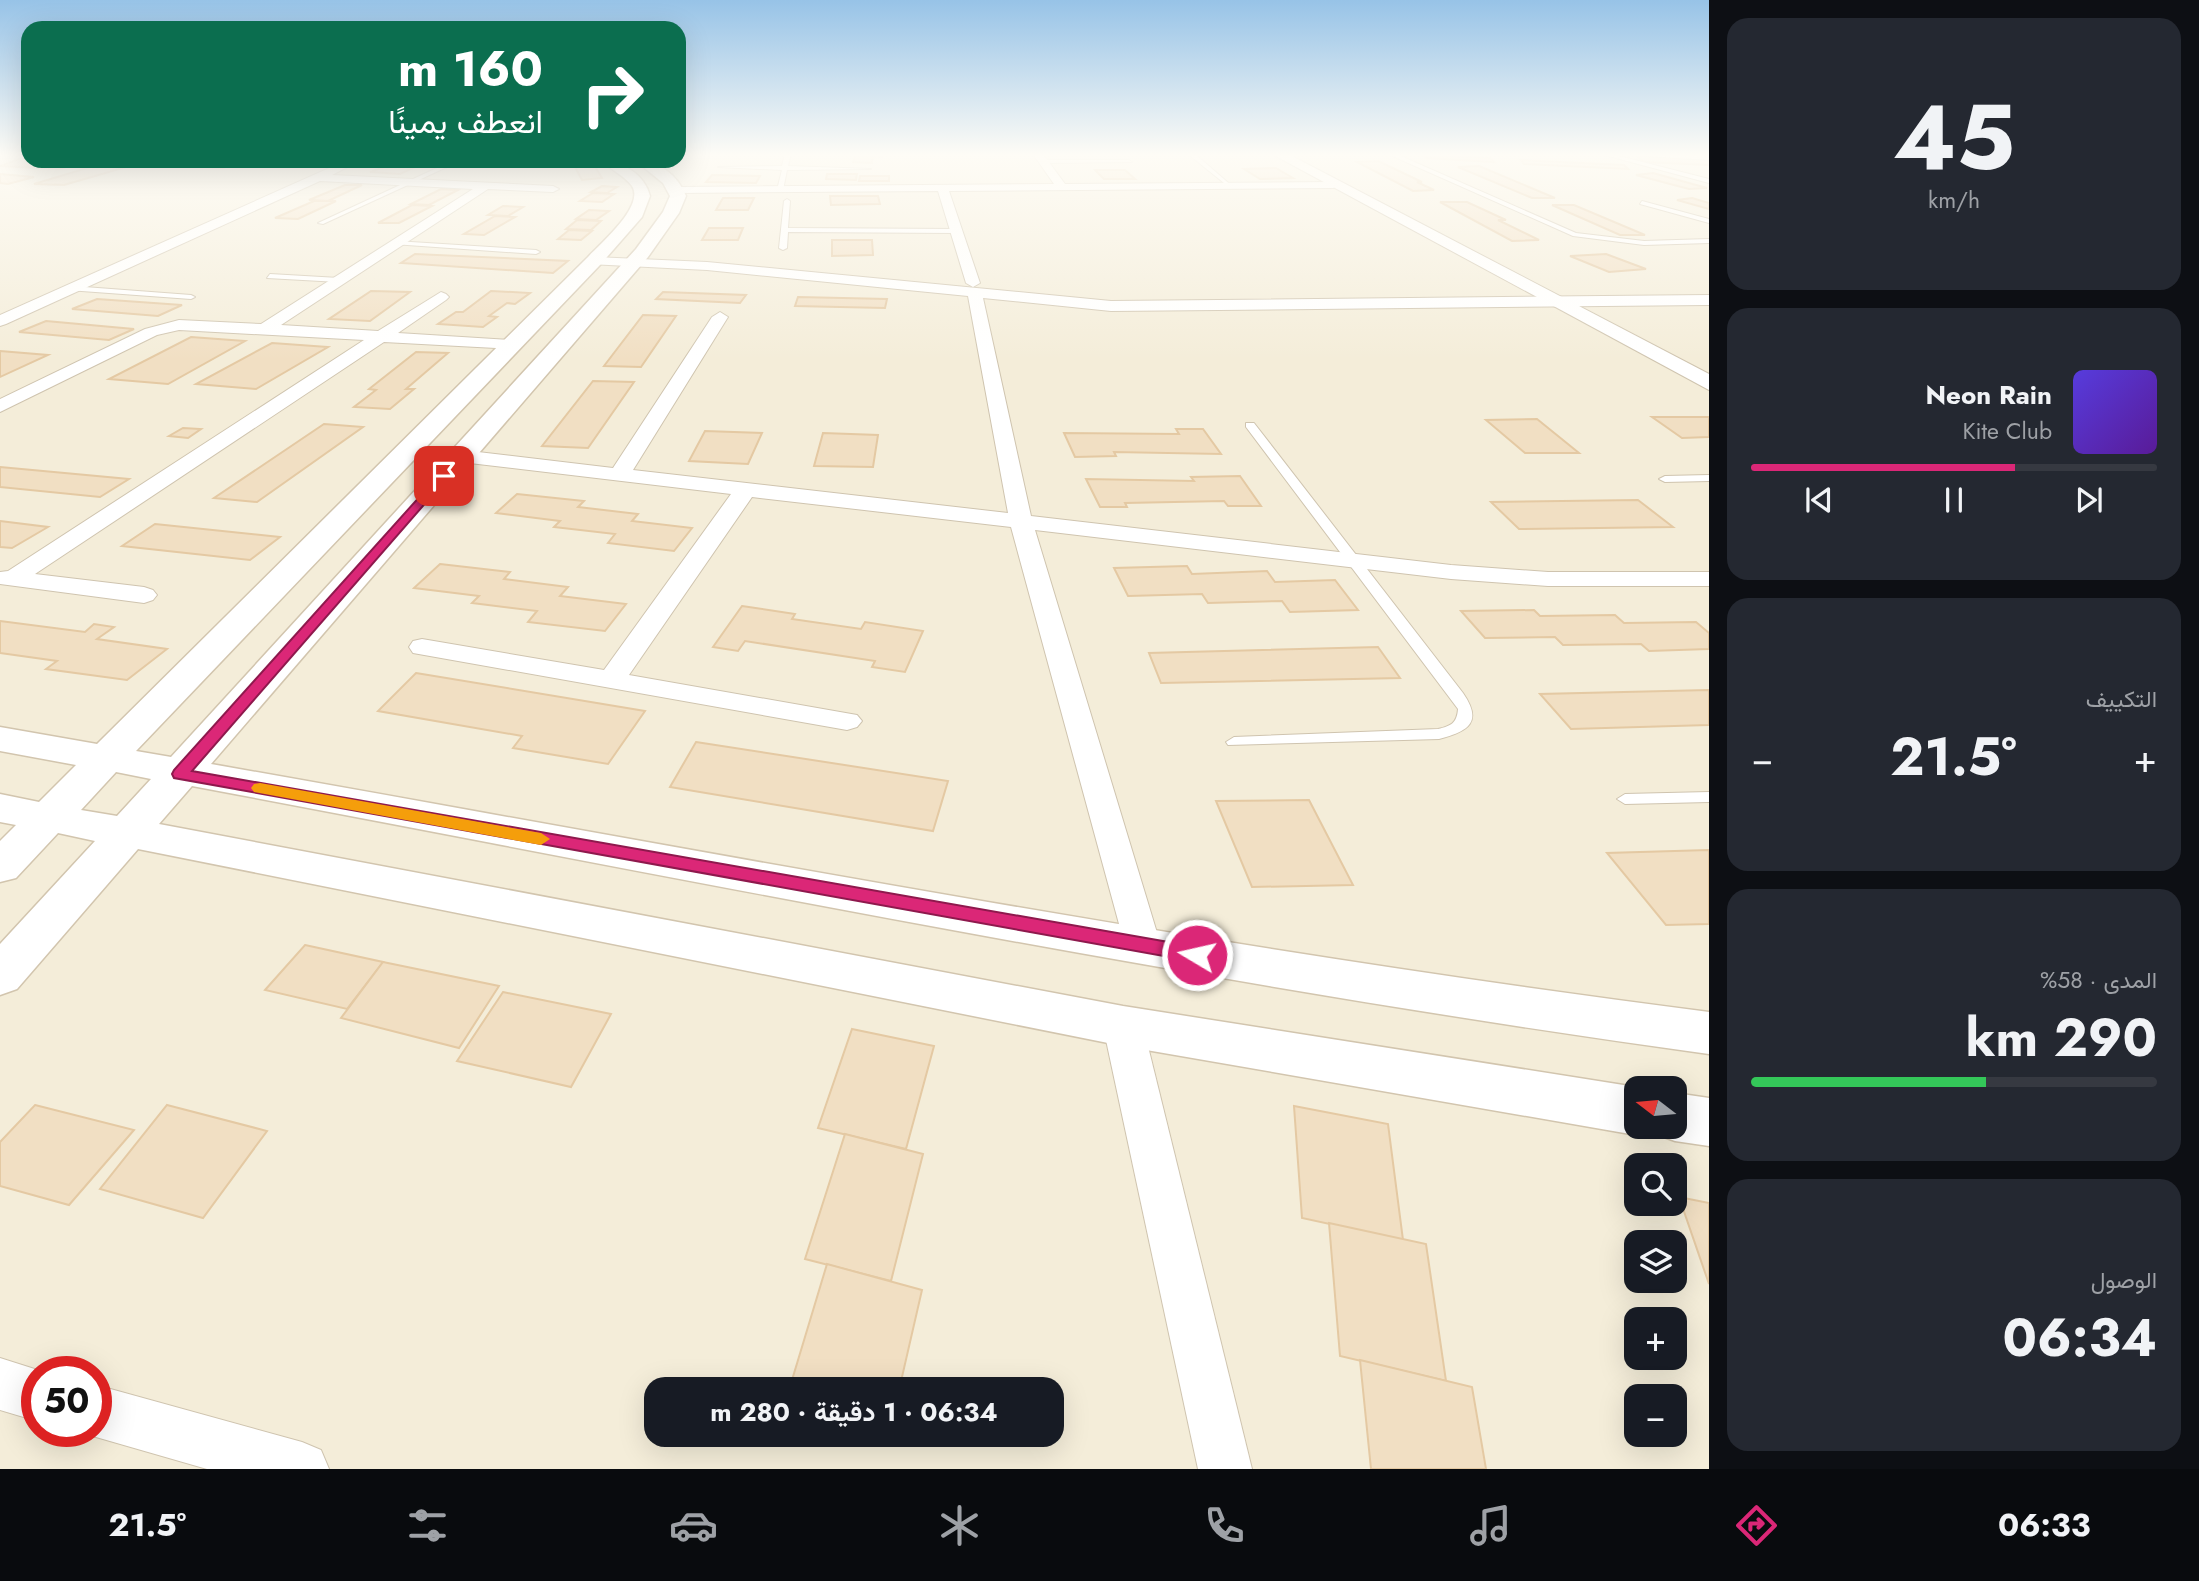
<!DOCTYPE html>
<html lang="ar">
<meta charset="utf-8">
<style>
body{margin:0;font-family:Jost,Vazirmatn,sans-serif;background:#242831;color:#f1f3f6;direction:rtl;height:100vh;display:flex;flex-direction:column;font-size:26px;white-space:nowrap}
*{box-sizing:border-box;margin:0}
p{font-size:23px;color:#9ea1a6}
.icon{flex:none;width:38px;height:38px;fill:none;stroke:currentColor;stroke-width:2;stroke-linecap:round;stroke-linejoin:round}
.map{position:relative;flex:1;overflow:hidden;direction:ltr}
.drawer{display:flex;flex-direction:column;gap:18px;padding:18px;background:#0d0f14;width:490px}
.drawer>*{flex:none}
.hud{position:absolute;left:21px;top:21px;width:665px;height:147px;border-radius:21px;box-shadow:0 7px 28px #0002;direction:rtl;background:#0b6e4f;color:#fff;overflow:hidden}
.needle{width:46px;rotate:286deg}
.fabs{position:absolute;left:1624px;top:1076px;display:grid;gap:14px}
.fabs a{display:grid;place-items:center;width:63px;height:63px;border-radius:14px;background:#171b24;box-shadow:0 7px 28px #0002;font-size:35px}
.speed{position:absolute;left:21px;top:1356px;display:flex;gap:14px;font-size:35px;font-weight:700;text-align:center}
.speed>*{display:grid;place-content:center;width:91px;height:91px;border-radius:50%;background:#171b24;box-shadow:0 7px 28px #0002;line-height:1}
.speed .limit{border:10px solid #d22;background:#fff;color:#111}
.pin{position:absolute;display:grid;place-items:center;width:60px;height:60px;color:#fff;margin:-30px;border-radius:14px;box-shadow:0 4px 10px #0006}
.me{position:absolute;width:77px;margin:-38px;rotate:279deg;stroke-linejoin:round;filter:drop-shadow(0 0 5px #0008)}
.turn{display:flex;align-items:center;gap:24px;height:147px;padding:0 28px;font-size:32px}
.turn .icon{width:91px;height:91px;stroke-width:2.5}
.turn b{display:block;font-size:49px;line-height:60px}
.big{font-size:52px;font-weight:700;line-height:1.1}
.drawer .card{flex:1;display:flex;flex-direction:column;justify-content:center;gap:10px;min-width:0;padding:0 24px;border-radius:21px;background:#242831}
.drawer .dial{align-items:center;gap:0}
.dial b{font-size:91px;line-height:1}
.song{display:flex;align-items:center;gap:21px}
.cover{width:84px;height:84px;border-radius:10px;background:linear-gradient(135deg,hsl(250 70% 55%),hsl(270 70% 35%))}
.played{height:7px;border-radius:4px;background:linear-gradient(90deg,#db2777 65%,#363941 65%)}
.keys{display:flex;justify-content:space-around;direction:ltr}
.heat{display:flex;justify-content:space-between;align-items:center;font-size:38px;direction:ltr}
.charge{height:10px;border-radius:5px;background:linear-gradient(90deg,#34c759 58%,#363941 0)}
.trip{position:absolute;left:644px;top:1377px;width:420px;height:70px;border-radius:21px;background:#171b24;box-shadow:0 7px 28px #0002;font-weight:700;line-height:70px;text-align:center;direction:rtl}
.menu{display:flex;height:112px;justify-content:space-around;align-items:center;background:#090b0e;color:#9ea1a6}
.menu .icon{width:49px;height:49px}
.menu .on{color:#db2777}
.menu b{font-size:32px;color:#f1f3f6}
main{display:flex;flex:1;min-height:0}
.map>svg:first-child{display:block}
.residential{fill:#f4edd9;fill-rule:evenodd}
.building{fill:#f1dfc3;stroke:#e4c9a3;stroke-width:2}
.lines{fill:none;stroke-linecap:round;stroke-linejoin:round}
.service-casing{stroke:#cfc4af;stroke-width:2}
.minor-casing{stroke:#cfc4af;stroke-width:2}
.tertiary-casing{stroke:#cfc4af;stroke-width:2}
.secondary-casing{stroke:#d2c5ae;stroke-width:3}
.service{fill:#fff;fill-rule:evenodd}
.minor{fill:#fff;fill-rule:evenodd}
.tertiary{fill:#fff;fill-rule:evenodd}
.secondary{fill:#fff;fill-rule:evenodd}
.route{fill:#db2777;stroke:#8e194d;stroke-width:2}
.slow{fill:#f59e0b}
</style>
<main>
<section class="drawer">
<div class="card dial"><b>45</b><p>km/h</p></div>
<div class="card">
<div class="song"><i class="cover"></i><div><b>Neon Rain</b><p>Kite Club</p></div></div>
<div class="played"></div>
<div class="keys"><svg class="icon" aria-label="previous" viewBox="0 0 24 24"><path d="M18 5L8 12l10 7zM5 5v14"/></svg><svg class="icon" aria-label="pause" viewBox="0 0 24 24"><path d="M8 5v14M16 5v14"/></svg><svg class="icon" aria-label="next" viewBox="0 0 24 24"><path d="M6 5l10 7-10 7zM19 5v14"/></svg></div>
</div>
<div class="card"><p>التكييف</p>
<div class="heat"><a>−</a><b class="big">21.5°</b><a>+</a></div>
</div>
<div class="card"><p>المدى · 58%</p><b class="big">290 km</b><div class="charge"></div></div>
<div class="card"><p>الوصول</p><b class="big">06:34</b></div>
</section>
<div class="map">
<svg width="1709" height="1469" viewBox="0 0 1709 1469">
<rect width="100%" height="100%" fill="#fcf9eb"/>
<!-- residential -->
<path class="residential" d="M0,154H28V161H679V154H1709V1469H0ZM1636,1088H1675V1127H1636ZM1636,1166H1675V1204H1636ZM1636,1242H1675V1281H1636ZM1636,1320H1675V1358H1636ZM37,1372H96V1432H37ZM656,1390H1052V1435H656ZM1636,1396H1675V1435H1636Z"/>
<!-- building -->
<g class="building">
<polygon points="864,154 883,154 882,157 873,156 872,163 853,162 855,156"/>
<polygon points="1424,155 1490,158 1494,162 1426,158"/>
<polygon points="1636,155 1709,158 1709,165 1644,162"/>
<polygon points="22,158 28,159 28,161 85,162 59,169 0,166"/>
<polygon points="1521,160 1624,165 1628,169 1524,164"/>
<polygon points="200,161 244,161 223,168 185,166"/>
<polygon points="396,161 428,161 400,174 370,172 401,161"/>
<polygon points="1378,161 1422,182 1417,182 1434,190 1413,191 1357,162"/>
<polygon points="97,165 126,167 64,185 34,184"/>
<polygon points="594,165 602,178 582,180 575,167"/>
<polygon points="1479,166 1555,198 1532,198 1458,167"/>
<polygon points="1276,168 1293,178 1260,179 1244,169"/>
<polygon points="1095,170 1125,170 1135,179 1104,179"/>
<polygon points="1653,173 1707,188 1689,189 1636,175"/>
<polygon points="0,174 34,177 8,184 0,183"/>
<polygon points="827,174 857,174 856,180 826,179"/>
<polygon points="712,175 760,176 756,183 706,182"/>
<polygon points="860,176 889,176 889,181 859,181"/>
<polygon points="345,185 362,185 328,201 309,200"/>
<polygon points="602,186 617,187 607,193 591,192"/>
<polygon points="441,189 458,190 429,205 411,204"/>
<polygon points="593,193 614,194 602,202 580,201"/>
<polygon points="830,196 878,196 880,204 831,205"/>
<polygon points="723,198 754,198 748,210 716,210"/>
<polygon points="1692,198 1709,203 1709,209 1677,200"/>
<polygon points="314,201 336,201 298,219 275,218"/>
<polygon points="1440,202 1467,202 1506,220 1498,220 1539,240 1512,241"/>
<polygon points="412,205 432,206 399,223 378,223"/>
<polygon points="1552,205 1574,205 1645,235 1620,235"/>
<polygon points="503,206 523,207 508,216 488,215"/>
<polygon points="589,210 609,211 596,220 576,219"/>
<polygon points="495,216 515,217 484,235 464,234"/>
<polygon points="577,220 601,221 591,230 566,229"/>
<polygon points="709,228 743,228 738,240 702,240"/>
<polygon points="569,230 592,231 581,240 558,239"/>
<polygon points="832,240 872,240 873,255 832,256"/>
<polygon points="415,254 568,261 553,273 401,263"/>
<polygon points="1606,254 1646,269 1609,272 1570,256"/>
<polygon points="371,291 410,292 370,321 329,319"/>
<polygon points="491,291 530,293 515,304 507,303 489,316 497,317 483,327 438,324 456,312 463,312"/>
<polygon points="663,292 746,295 740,303 656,299"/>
<polygon points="798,297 887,299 885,308 795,306"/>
<polygon points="97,299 182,305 158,316 72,309"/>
<polygon points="643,315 676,316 641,367 604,366"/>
<polygon points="46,321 134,329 109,340 19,332"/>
<polygon points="191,337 245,341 168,384 109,379"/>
<polygon points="272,343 328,347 256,389 196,384"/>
<polygon points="0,351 48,355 0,377"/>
<polygon points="416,352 448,353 406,389 414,389 390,409 354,407 376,390 369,389"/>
<polygon points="593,381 634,382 588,448 542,446"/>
<polygon points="1652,417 1709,417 1709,437 1682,438"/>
<polygon points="1537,419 1579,453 1525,453 1486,420"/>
<polygon points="324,424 363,427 257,502 214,498"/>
<polygon points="183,428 201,429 188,438 169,436"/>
<polygon points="1176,429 1203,429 1221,454 1114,452 1116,456 1075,457 1064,433 1179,434"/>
<polygon points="705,431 762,433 748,464 689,461"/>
<polygon points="823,433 878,435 873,467 814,466"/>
<polygon points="0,467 129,479 100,497 0,487"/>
<polygon points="1240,476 1261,506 1228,506 1224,501 1125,503 1127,507 1100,507 1086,479 1194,481 1191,477"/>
<polygon points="517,494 584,501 578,507 638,514 632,521 692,528 674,551 608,543 615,534 554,527 560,521 496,513"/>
<polygon points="1638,500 1673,527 1519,529 1491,502"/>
<polygon points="0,521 48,527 12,548 0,547"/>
<polygon points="155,524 280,537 250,560 122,546"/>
<polygon points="440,564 510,572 504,579 568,587 560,596 626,604 605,631 528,622 537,611 472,603 479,596 414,588"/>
<polygon points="1187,566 1192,574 1267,571 1275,582 1335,580 1358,610 1290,612 1282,601 1208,603 1202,594 1128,596 1114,568"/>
<polygon points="742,606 795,614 792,619 861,629 865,622 923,631 905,672 872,667 875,661 745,641 738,651 713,647"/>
<polygon points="1534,610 1540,616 1615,615 1624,623 1696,622 1709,633 1709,649 1649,651 1641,644 1563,645 1555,637 1485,638 1461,611"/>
<polygon points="0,621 85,632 94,624 114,627 97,639 167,649 127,680 46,669 57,661 0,653"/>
<polygon points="1378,647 1400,678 1161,683 1149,653"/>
<polygon points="416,673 645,711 608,764 513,748 522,736 378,711"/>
<polygon points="1709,690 1709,725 1571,729 1540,694"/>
<polygon points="696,742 948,781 933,831 670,787"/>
<polygon points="1309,800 1353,885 1252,887 1216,801"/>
<polygon points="1709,850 1709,924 1666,925 1607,853"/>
<polygon points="305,945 383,962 347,1009 265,990"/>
<polygon points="383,962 499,986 459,1048 341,1018"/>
<polygon points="503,992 611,1014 571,1087 457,1061"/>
<polygon points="852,1029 934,1046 906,1149 818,1128"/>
<polygon points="35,1105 134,1130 69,1205 0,1186 0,1142"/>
<polygon points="167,1105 267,1131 203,1218 100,1189"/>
<polygon points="1294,1106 1388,1124 1403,1240 1302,1218"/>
<polygon points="845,1134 923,1154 891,1281 805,1259"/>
<polygon points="1679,1197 1709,1203 1709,1284"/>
<polygon points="1329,1223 1426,1244 1446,1381 1340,1356"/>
<polygon points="827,1264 922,1290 899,1390 789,1390"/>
<polygon points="1360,1360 1472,1387 1486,1469 1371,1469"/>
</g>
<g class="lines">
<!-- service casing -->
<g class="service-casing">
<g id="service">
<polygon points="785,154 791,154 788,166 871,169 787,170 783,190 780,192 777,190 782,170 718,167 782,166"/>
<polygon points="1188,154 1195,154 1233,187 1229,187"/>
<polygon points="1388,154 1396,154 1576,233 1644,241 1709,239 1709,243 1644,245 1573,236"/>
<polygon points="1601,154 1611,154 1709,179 1709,183"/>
<polygon points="1643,154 1709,156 1709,160 1646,156"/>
<polygon points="1043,160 1129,160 1132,162 1041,163"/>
<polygon points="452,161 460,161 323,224 318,223"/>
<polygon points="787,199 790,201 788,228 957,229 960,231 957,233 788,232 787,248 783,250 779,248 784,201"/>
<polygon points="1642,201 1709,219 1709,223 1640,204"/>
<polygon points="395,241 536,250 540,252 536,254 393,244"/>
<polygon points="270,274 339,278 343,280 339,282 267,278"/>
<polygon points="71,286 191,295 195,297 191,299 68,290"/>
<path d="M1246,423H1254L1463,693C1483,722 1469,731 1439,739L1228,745L1226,742L1234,737L1438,729C1451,726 1457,723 1458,709L1246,427Z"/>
<polygon points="1709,475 1709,481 1665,482 1659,479 1665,476"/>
<polygon points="1709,792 1709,802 1625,804 1617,799 1625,794"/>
</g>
</g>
<!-- minor casing -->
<g class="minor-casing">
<g id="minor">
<polygon points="1033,154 1043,154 1065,184 1333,182 1339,185 1333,188 949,191 980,283 973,287 966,283 938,191 676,193 670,190 676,187 1054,184"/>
<polygon points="345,161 359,161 332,175 553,186 559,189 553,192 488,189 281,325 378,331 441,292 446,294 449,297 446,300 398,333 510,340 516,341 518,345 516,349 384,342 35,574 144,587 153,590 157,595 153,600 144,603 0,584 0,572 8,571 364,340 179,330 157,335 0,412 0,399 145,329 179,320 261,324 473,189 320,181 6,324 0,326 0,315"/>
<polygon points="594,257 707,262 1111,301 1709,295 1709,305 1111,311 983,298 1031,516 1451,565 1548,572 1709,572 1709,586 1548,586 1451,579 1035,530 1161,946 1156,956 1143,960 1130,956 1125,946 1011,527 752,497 629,675 857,715 862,721 857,727 847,730 413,653 409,647 413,641 422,639 604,670 731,494 461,462 454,460 451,456 454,452 461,450 613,468 712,317 720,312 728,317 633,470 1008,513 968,296 707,270 589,264 587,261"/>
<polygon points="1123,1010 1137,1015 1143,1026 1252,1469 1198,1469 1103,1026 1109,1015"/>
<polygon points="0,1358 44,1372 37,1372 37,1421 0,1410"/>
<polygon points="96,1385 302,1442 321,1450 329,1469 207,1469 96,1437 82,1432 96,1432"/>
</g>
</g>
<!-- tertiary casing -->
<g class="tertiary-casing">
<polygon id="tertiary" points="1272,154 1288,154 1709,374 1709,390"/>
</g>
<!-- secondary casing -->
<g class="secondary-casing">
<path id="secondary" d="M602,161C623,161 645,175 650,196L642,217L600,265L136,751L171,757L636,249L663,212L670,196L663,183L636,161C659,161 677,174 686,196L679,213L648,257L211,764C709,852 1207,948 1709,1012V1054C1200,984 697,881 192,786L159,824L1123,1006L1636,1087L1639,1088H1636V1127H1675V1093L1709,1098V1146L1675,1141L1656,1134L1653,1129L1636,1135L1123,1046L138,849L17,989L0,995V944L95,841L58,833L16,878L0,882V841L16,825L0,822V794L39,802L76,765L0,751V727L97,744L588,257C601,243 645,206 632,186C625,176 611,170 602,161ZM116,772L151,779L117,816L81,810Z"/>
</g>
<!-- service -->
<use href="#service" class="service"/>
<!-- minor -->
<use href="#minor" class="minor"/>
<!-- tertiary -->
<use href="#tertiary" class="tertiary"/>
<!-- secondary -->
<use href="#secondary" class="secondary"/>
</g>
<!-- sky -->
<linearGradient id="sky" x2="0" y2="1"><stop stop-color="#97c3e7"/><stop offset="0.43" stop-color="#fefcf6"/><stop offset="1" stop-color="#fefcf6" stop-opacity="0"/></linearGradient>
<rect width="1709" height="360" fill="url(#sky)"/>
<!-- route -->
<polygon class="route" points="440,474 449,476 192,771 1197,947 1204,950 1207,955 1204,960 1197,962 174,778 172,774 174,770"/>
<!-- slow -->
<polygon class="slow" points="260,783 541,833 550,839 541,845 254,792 251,788 254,784"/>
</svg>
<div class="fabs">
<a><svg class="needle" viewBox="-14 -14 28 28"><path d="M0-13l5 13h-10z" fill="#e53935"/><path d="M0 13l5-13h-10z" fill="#9ea1a6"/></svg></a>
<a><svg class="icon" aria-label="search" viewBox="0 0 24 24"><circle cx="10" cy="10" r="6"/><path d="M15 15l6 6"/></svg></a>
<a><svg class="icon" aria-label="layers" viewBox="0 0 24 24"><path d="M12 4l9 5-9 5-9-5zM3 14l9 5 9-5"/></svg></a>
<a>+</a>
<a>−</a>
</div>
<div class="speed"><div class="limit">50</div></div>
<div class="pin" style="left:444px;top:476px;background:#d93025"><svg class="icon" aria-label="arrive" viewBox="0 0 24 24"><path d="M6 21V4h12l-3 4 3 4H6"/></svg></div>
<svg class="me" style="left:1197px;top:955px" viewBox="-20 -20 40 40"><circle r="17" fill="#db2777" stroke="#fff" stroke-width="3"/><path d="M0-11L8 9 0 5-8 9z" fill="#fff"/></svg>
<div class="trip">06:34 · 1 دقيقة · 280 m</div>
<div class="hud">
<div class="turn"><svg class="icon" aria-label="right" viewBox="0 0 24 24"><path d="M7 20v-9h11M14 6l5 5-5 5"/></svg><div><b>160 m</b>انعطف يمينًا</div></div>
</div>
</div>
</main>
<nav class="menu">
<b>06:33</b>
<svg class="icon on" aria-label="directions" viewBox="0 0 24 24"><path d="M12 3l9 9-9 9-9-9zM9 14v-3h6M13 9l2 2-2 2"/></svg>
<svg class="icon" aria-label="music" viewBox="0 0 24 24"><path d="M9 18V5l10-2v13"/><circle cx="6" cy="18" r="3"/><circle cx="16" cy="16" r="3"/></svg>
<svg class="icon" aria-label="phone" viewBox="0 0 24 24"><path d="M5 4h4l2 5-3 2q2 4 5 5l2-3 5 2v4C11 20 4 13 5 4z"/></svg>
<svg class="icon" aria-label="climate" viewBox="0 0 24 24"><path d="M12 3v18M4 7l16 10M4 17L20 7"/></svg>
<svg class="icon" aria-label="car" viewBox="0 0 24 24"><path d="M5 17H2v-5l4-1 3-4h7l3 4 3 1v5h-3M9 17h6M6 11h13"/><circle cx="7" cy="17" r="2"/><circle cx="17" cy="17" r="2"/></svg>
<svg class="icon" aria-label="filters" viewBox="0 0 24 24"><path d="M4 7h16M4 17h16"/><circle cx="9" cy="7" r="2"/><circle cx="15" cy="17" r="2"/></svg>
<b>21.5°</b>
</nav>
